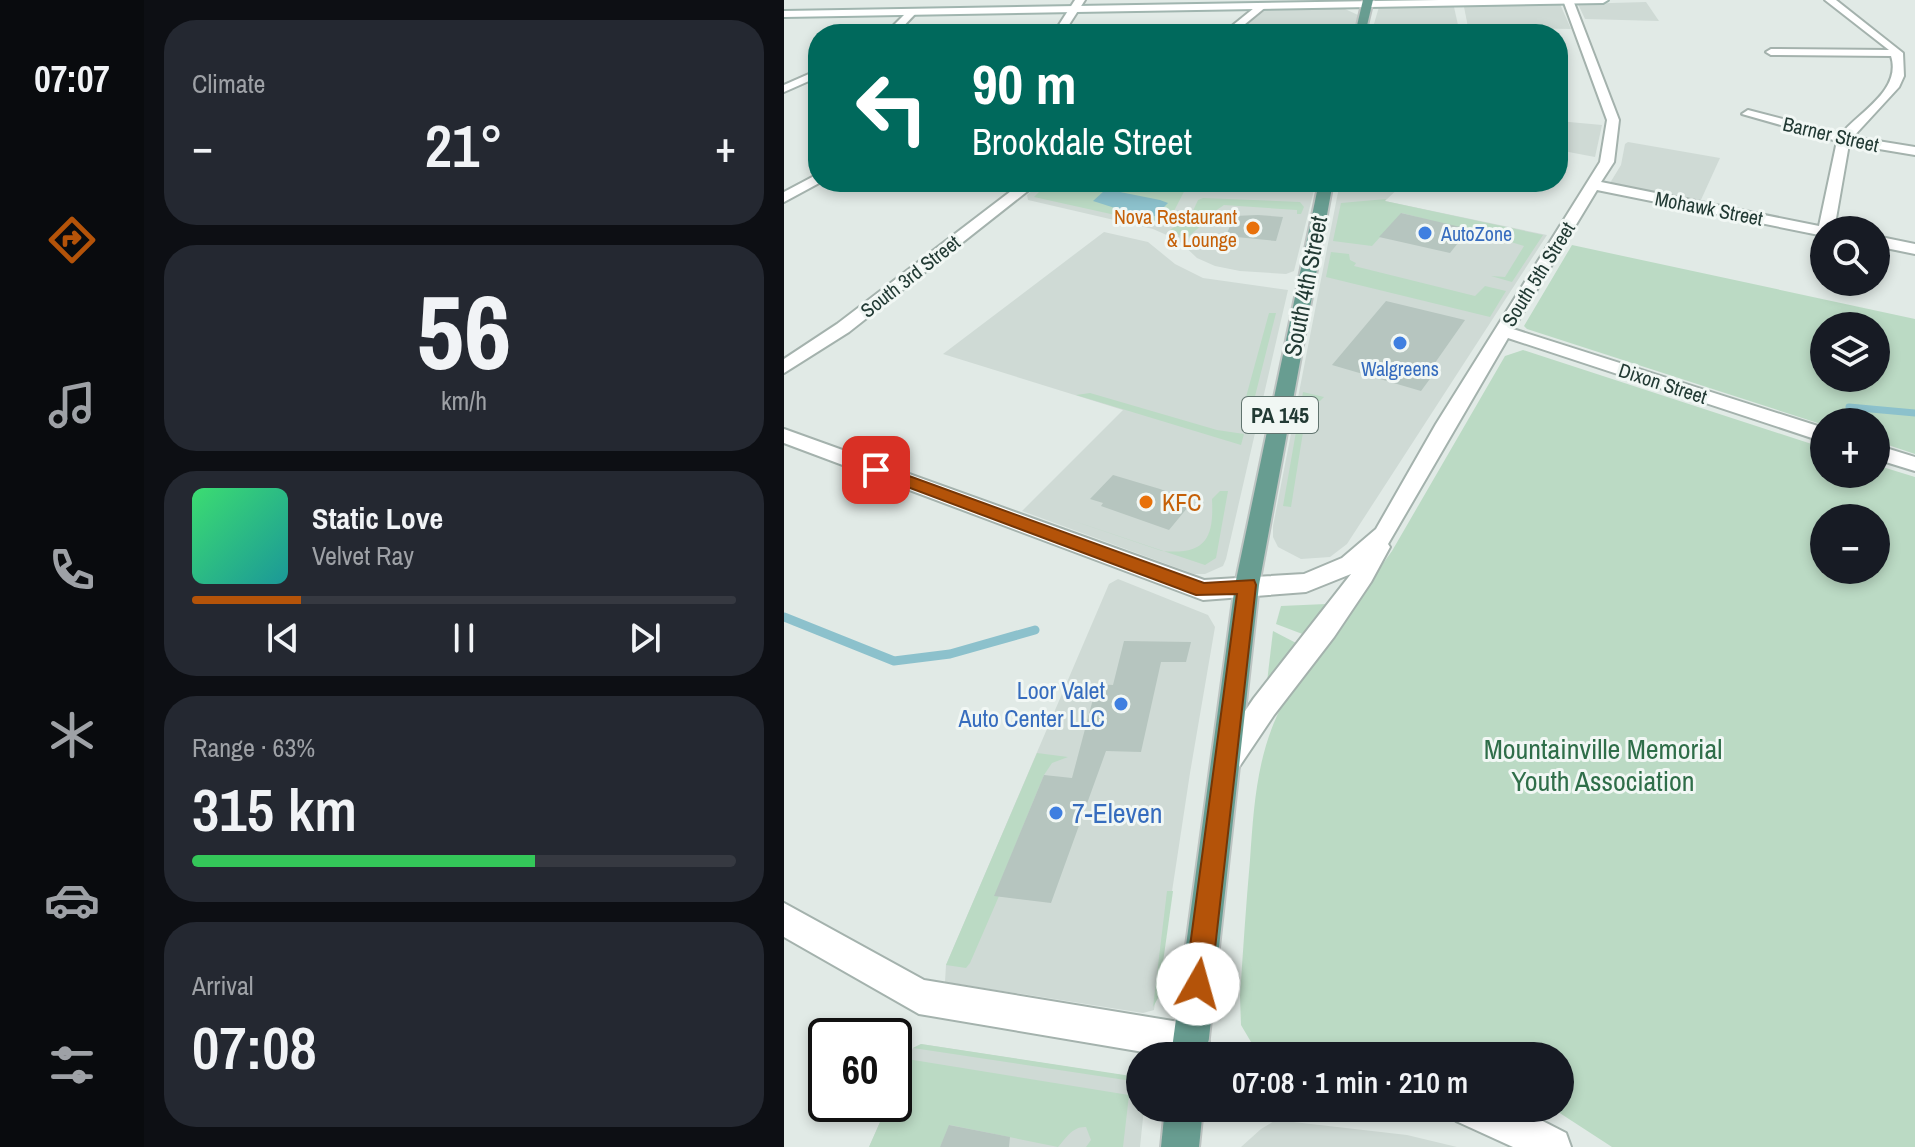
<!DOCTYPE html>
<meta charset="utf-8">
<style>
body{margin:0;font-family:"Archivo Narrow",sans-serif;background:#242831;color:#f1f3f6;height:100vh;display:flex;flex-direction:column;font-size:30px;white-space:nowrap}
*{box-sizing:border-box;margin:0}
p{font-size:26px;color:#9ea1a6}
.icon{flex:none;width:44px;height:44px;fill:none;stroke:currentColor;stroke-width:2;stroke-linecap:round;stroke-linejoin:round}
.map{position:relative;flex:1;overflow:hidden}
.details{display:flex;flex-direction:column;gap:20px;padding:20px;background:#0d0f14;width:640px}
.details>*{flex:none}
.guide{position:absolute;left:24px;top:24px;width:760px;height:168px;border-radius:32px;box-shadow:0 4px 12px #0003;background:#00695c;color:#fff;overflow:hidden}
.fabs{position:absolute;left:1026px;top:216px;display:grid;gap:16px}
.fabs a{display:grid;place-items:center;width:80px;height:80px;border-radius:50%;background:#171b24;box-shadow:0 4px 12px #0003;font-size:40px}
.speed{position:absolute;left:24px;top:1018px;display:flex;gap:16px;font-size:40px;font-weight:700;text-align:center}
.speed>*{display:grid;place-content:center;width:104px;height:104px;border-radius:50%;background:#171b24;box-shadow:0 4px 12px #0003;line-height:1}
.speed .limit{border:4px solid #111;border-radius:12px;background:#fff;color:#111}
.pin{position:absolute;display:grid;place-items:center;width:68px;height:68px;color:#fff;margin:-34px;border-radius:16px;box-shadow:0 4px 12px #0006}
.me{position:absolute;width:88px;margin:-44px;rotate:7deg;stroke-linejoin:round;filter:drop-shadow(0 0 6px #0008)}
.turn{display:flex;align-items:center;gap:28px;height:168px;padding:0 32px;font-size:36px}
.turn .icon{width:104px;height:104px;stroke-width:2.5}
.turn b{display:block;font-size:56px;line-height:68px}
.big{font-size:60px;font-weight:600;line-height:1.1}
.details .card{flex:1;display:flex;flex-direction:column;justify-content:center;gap:12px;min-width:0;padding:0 28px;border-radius:32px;background:#242831}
.details .dial{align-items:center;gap:0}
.dial b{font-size:104px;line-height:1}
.song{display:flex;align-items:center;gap:24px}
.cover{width:96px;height:96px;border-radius:12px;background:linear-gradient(135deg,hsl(140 70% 55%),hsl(180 70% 35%))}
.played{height:8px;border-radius:4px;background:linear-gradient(90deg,#b45309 20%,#363941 20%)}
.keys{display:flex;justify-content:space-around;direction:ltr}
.heat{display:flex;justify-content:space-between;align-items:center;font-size:44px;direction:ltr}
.charge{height:12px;border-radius:6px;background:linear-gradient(90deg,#34c759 63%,#363941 0)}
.trip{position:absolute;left:342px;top:1042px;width:448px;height:80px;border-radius:40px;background:#171b24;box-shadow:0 4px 12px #0003;font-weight:600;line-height:80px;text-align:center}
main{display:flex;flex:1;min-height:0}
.dock{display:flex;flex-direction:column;width:144px;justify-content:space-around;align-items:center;background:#090b0e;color:#9ea1a6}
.dock .icon{width:56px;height:56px}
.dock .selected{color:#b45309}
.dock b{font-size:36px;color:#f1f3f6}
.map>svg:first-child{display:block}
.built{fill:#cfdad5}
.green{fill:#bbdac4;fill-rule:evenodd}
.water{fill:#8cc1cc}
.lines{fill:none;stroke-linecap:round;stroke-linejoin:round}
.stream-far1{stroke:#8cc1cc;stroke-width:7}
.stream{stroke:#8cc1cc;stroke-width:9}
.building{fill:#b6c5bf}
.minor-casing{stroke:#a4b2ad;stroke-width:4}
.secondary-casing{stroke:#a0b5af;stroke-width:4}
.primary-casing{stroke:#bdc4c2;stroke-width:4}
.minor{fill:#fff;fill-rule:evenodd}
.secondary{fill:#fff;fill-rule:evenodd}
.primary{fill:#689d91;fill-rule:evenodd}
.route{fill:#b45309;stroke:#753606;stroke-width:2}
.food-dot{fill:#e8710a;stroke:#f1f7f4;stroke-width:3}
.shop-dot{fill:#3f7fe0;stroke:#f1f7f4;stroke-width:3}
.labels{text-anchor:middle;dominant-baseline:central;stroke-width:6;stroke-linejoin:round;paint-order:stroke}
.far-street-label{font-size:20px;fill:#223a34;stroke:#f1f7f4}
.far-food-label{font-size:20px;fill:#c56008;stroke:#f1f7f4;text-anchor:end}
.far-shop-label{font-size:20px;fill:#366cbe;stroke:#f1f7f4;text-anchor:start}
.shield{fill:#f1f7f4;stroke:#60736e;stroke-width:2}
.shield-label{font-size:22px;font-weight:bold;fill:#223a34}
.street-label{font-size:24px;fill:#223a34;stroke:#f1f7f4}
.food-label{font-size:24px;fill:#c56008;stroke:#f1f7f4;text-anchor:start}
.shop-label{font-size:24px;fill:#366cbe;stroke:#f1f7f4;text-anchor:end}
.near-park-label{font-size:28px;fill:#2f6e49;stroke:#f1f7f4}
.near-shop-label{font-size:28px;fill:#366cbe;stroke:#f1f7f4;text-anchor:start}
</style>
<main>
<nav class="dock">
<b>07:07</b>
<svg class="icon selected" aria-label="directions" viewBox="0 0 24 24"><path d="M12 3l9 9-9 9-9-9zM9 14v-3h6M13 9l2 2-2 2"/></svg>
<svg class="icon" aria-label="music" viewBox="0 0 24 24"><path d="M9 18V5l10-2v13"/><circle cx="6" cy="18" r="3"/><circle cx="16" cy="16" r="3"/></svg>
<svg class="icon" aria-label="phone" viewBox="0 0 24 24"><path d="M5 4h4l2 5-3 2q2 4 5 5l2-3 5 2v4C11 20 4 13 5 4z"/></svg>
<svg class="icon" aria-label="climate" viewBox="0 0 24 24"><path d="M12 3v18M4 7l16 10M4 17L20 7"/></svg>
<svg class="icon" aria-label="car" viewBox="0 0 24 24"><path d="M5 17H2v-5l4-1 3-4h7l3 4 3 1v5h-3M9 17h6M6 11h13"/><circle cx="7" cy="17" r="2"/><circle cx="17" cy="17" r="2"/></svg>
<svg class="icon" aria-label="filters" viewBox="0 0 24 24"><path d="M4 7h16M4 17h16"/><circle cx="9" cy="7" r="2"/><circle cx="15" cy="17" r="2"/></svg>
</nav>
<section class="details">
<div class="card"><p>Climate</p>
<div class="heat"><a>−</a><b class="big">21°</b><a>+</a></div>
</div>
<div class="card dial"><b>56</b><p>km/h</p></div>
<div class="card">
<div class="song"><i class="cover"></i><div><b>Static Love</b><p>Velvet Ray</p></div></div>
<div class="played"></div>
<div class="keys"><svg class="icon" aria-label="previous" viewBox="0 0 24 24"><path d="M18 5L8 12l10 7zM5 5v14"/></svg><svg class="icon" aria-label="pause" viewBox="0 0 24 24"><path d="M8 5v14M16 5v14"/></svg><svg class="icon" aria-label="next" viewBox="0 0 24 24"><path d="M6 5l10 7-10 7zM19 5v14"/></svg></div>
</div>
<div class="card"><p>Range · 63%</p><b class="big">315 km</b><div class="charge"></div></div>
<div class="card"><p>Arrival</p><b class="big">07:08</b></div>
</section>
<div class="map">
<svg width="1131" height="1147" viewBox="0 0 1131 1147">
<rect width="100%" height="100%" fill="#e1eae6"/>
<!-- built -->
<g class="built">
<polygon points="862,2 875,21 801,19 794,4"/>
<polygon points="776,4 787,29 684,27 680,7"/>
<polygon points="663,5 670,7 676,34 587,34 595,7"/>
<polygon points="481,9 561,9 574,15 569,34 447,34"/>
<polygon points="774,121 818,125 811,157 774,150"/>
<polygon points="844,142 936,158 916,202 826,183 837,165 841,144"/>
<polygon points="259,182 532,182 510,271 502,274 456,271 431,266 413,258 394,240 369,229 244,200 243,195"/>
<polygon points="556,182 621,182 601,201 763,235 563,544 546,557 517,559 494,547 489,537 489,526"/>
<polygon points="320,232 364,242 391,264 419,278 504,290 442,559 439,566 421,574 410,574 238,511 339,410 159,354"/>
<polygon points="334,579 424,615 431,627 406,773 370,1010 359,1013 161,982 162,965 325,584"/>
<polygon points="137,1044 356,1078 356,1108 360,1108 356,1147 85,1147 104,1104 110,1104 110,1090 123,1059 129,1048"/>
<polygon points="492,1120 623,1135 673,1147 457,1147 477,1129"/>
</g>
<!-- green -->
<g class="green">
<polygon points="265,182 405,182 390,211 372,224 250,197"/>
<polygon points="419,198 516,202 520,207 517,214 513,214 513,210 440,205 421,218 422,221 402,239 386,230 407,215 414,200"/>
<polygon points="602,199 601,201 759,235 728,282 707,276 721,277 740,246 727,242 729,236 708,231 705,236 618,213 588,246 549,241 557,203"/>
<path d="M788,245L1131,319V454L1092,441V422H1040V425L743,329L740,326ZM1040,326H1092V378H1040Z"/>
<polygon points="547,252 565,254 566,260 572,263 570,266 691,296 701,286 722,291 706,317 542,277"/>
<polygon points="485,313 492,313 467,412 463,412 459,408"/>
<path d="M739,350L1040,448V474H1092V465L1131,477V1147H828L768,1108H776V1056C672,1056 569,1058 467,1042L457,1025L456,996C459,950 462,905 466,860C470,803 473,749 502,698L608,551L721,356ZM1040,518H1092V570H1040Z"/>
<polygon points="519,392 540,397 536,401 524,401 507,507 499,506"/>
<polygon points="306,393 433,430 460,434 457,445 292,395"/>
<path d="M436,491H444L432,558L421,565L281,518L378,551C422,555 430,538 428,499Z"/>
<polygon points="542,604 542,608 521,635 492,624 497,606"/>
<polygon points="489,631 514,644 483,682"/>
<polygon points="253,753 284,757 268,763 260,775 211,895 215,896 212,903 186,963 182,968 162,965"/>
<polygon points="383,891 389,891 374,998 369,1007"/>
<polygon points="137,1044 347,1076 348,1081 129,1048"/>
<path d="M123,1059L345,1095L339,1147H302L307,1140L302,1127C289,1126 282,1138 274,1147L166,1125L156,1147H85L104,1104H110V1090Z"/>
</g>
<!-- water -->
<polygon class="water" points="326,190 376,200 384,203 371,216 362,218 309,201 320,191"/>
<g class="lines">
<!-- stream-far1 -->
<polyline class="stream-far1" points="1065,407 1131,413"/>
<!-- stream -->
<polyline class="stream" points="0,617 110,661 166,654 251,630"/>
</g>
<!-- building -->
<g class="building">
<polygon points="617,213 685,229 666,253 595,237"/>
<polygon points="474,215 499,217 492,241 442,236 450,216"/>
<polygon points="602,301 681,320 646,370 651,372 637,391 548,365"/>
<polygon points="329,475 376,489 409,501 385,530 317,506 319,503 306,499"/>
<polygon points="340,641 407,642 402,662 377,662 357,752 322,751 267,903 210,896 260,775 288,778 313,684 329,685"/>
<polygon points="165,1125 226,1137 225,1147 156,1147"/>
</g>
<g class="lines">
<!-- minor casing -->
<g class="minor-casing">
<g id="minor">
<polygon points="291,0 301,0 279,34 269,34"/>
<path d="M779,0H789L835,120L830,162L817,182L1035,226L1053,141L958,114L964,110L1057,134C1075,112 1118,90 1107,56L987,55L982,52L987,49L1105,50L1041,0H1052L1119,53L1120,76L1115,87L1069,137L1131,147V155L1065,144L1050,230H1040V236L813,190L729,329L1040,428V442L724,338L604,544L606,547L587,582L550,637L490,715L453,770L443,774L433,770L429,761L433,752L470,698L567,574L522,592L419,600L0,443V429L420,580L520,574L558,558L592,529L652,424L816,162L823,120Z"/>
<polygon points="475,4 483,6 449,34 438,34"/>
<polygon points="125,10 133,12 112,34 101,34"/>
<polygon points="34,70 34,77 0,92 0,85"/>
<polygon points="34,174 34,182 37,182 0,202 0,192"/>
<polygon points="239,182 255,182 65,332 0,373 0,359 53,324"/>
<polygon points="1092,236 1131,244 1131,254 1092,246"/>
<polygon points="1092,445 1131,457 1131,471 1092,459"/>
<polygon points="0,903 140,980 407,1024 420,1029 425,1042 417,1056 383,1056 135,1014 0,937"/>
<polygon points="666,1108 733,1108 782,1133 787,1147 729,1147 672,1121"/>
</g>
</g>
<!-- secondary casing -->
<g class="secondary-casing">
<polygon id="secondary" points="655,0 824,0 819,3 0,17 0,11"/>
</g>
<!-- primary casing -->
<g class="primary-casing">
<g id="primary">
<polygon points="579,0 589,0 581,34 571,34"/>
<polygon points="535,182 549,182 475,585 423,1056 387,1056 451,585"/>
<polygon points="381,1108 419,1108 415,1147 377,1147"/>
</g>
</g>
<!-- minor -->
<use href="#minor" class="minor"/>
<!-- secondary -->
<use href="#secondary" class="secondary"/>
<!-- primary -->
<use href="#primary" class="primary"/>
</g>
<!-- route -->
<polygon class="route" points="92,464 420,583 470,580 472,585 427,984 423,993 414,997 404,993 401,984 453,594 412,595 86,473 86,466"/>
<!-- markers -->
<g class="food-dot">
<circle cx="469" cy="228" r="8"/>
<circle cx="362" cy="502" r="8"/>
</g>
<g class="shop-dot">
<circle cx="641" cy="233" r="8"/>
<circle cx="616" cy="343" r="8"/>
<circle cx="337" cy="704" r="8"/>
<circle cx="272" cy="813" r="8"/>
</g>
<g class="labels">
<!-- far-street labels -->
<g class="far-street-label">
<text transform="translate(1047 134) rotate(13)">Barner Street</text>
<text transform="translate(925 208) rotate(11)">Mohawk Street</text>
<text transform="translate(754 274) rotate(-58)">South 5th Street</text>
<text transform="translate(126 276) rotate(-38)">South 3rd Street</text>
<text transform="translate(879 383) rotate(18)">Dixon Street</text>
</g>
<!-- far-food labels -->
<g class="far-food-label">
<text x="453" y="216">Nova Restaurant<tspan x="453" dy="23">&amp; Lounge</tspan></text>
</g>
<!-- far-shop labels -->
<g class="far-shop-label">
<text x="657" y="233">AutoZone</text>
<text x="616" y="368" text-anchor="middle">Walgreens</text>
</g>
<!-- shield labels -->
<rect class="shield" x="458" y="397" width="76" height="36" rx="6"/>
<g class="shield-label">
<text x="496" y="415">PA 145</text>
</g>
<!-- street labels -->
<g class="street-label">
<text transform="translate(521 286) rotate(-79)">South 4th Street</text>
</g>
<!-- food labels -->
<g class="food-label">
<text x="378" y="502">KFC</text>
</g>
<!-- shop labels -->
<g class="shop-label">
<text x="321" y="690">Loor Valet<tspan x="321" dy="28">Auto Center LLC</tspan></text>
</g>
<!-- near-park labels -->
<g class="near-park-label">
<text x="819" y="749">Mountainville Memorial<tspan x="819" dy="32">Youth Association</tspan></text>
</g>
<!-- near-shop labels -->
<g class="near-shop-label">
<text x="288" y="813">7-Eleven</text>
</g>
</g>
</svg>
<div class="fabs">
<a><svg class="icon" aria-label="search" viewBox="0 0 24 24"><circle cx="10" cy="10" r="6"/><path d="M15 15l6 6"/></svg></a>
<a><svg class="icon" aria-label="layers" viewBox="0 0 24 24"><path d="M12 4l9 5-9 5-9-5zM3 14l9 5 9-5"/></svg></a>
<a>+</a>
<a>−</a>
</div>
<div class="speed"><div class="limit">60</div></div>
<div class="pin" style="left:92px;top:470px;background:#d93025"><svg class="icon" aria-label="arrive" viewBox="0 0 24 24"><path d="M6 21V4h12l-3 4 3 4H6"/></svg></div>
<svg class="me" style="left:414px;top:984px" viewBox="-20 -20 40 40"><circle r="19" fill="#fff"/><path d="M0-13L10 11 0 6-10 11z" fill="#b45309"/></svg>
<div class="trip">07:08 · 1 min · 210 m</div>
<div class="guide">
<div class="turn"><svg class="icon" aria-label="left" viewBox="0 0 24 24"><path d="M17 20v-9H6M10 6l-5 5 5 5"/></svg><div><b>90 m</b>Brookdale Street</div></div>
</div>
</div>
</main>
